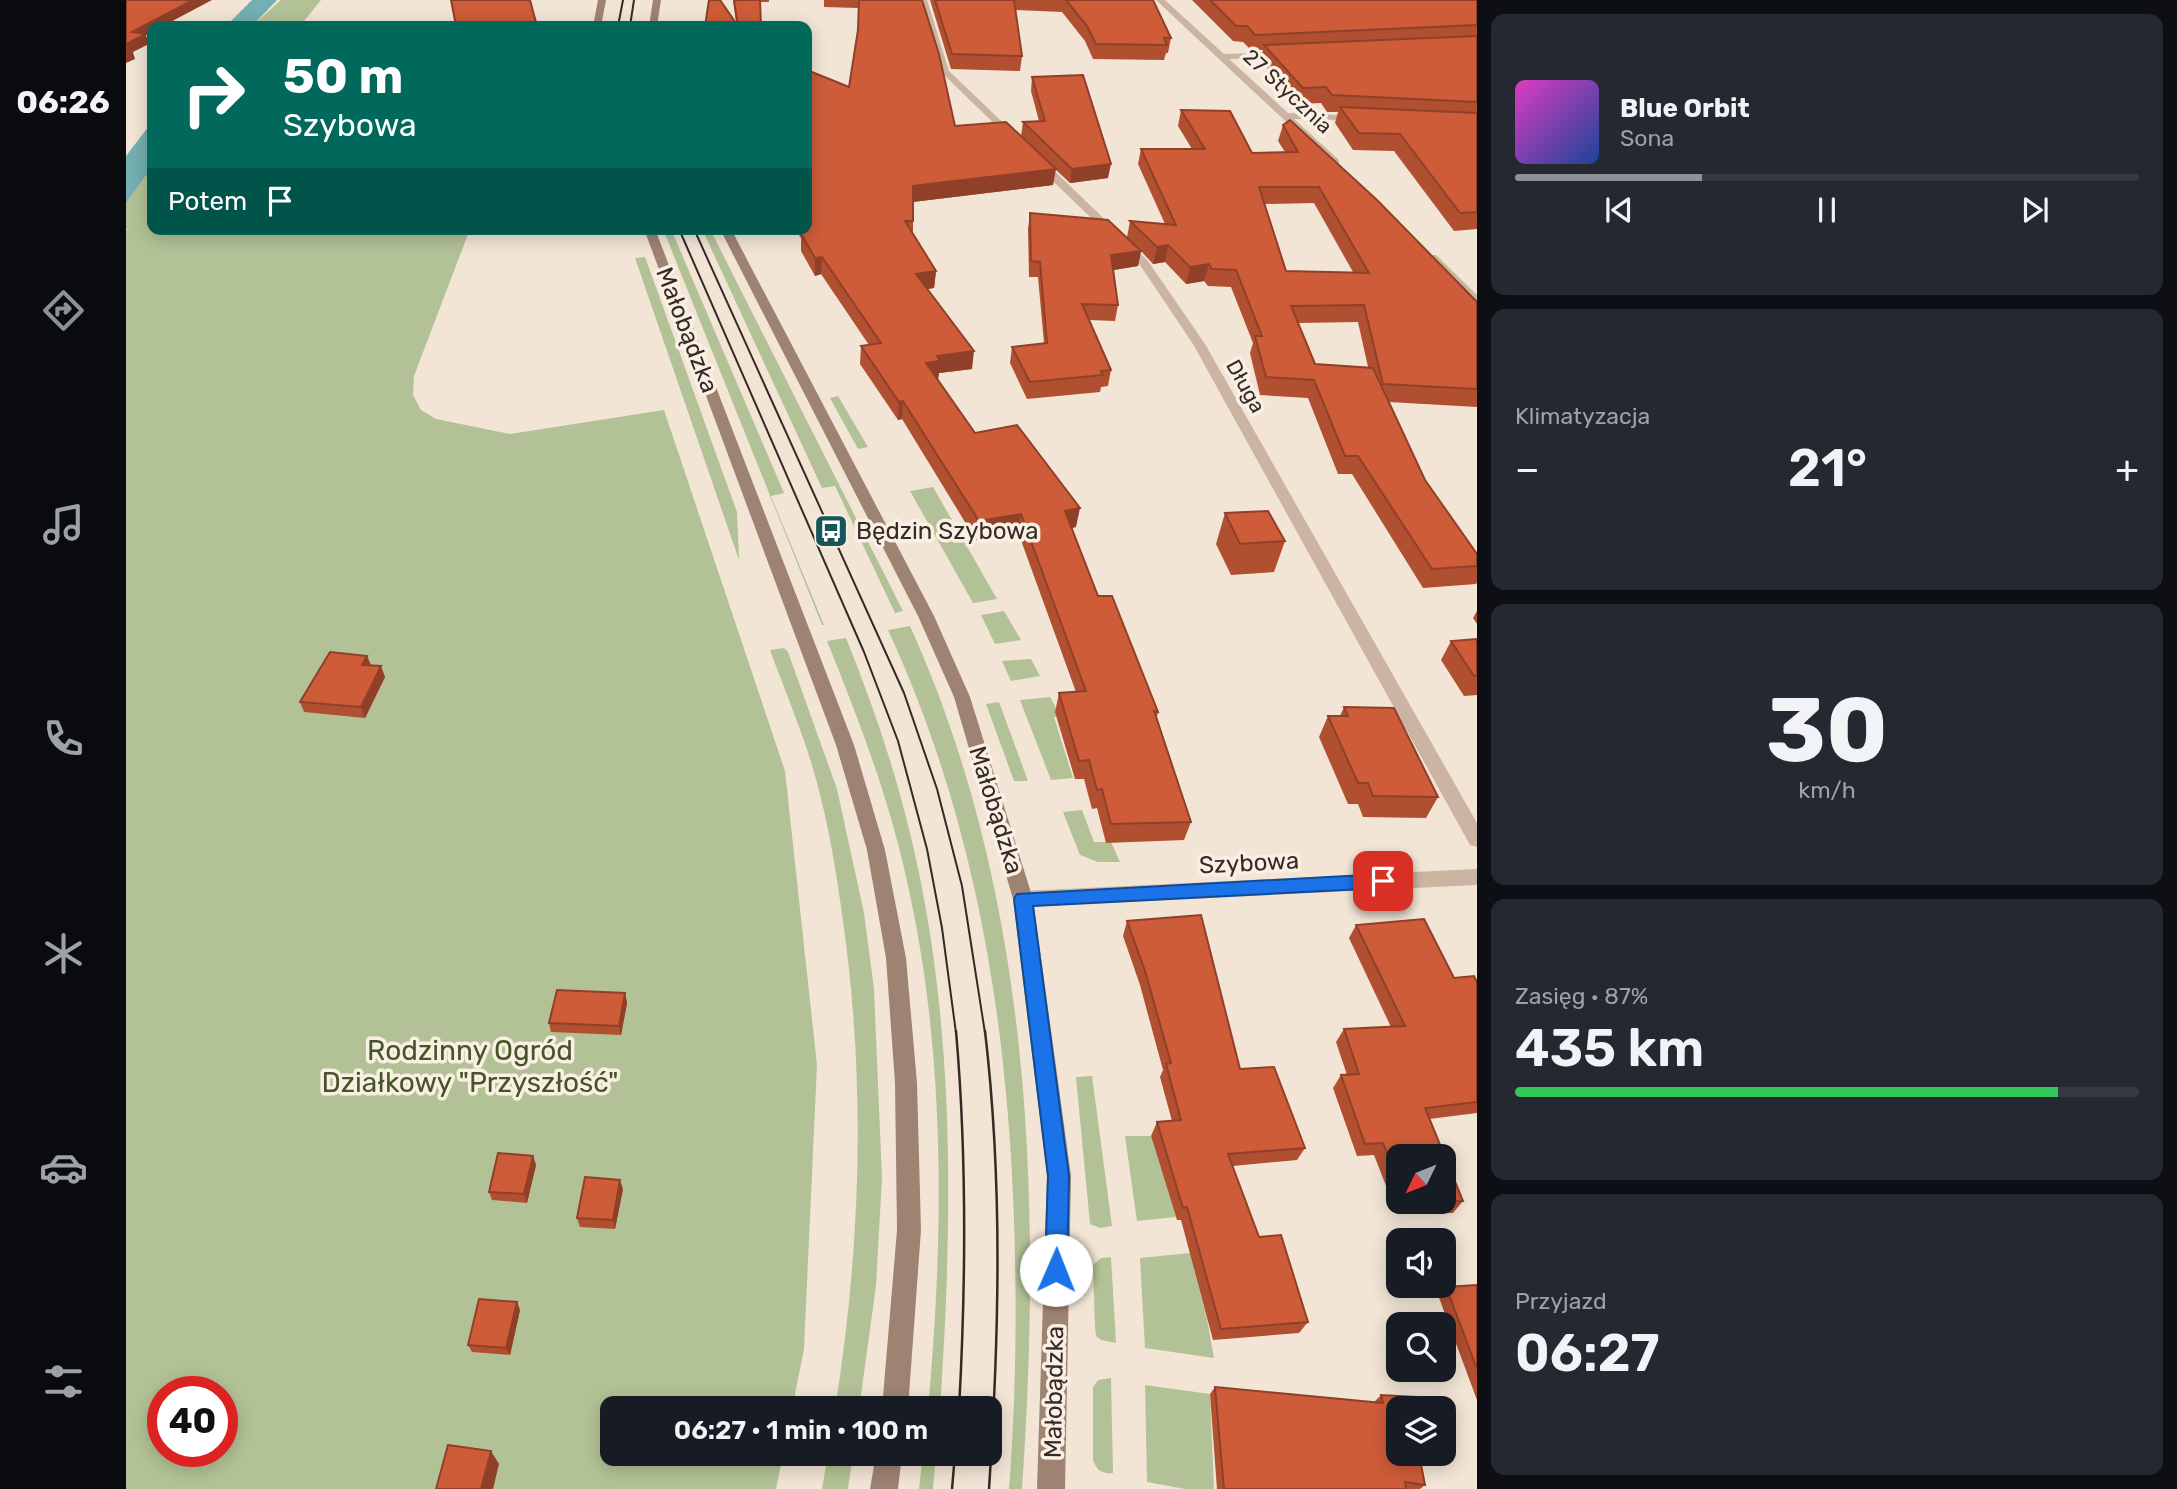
<!DOCTYPE html>
<html lang="pl">
<meta charset="utf-8">
<style>
body{margin:0;font-family:Rubik,sans-serif;background:#242831;color:#f1f3f6;height:100vh;display:flex;flex-direction:column;font-size:26px;white-space:nowrap}
*{box-sizing:border-box;margin:0}
p{font-size:23px;color:#9ea1a6}
.icon{flex:none;width:38px;height:38px;fill:none;stroke:currentColor;stroke-width:2;stroke-linecap:round;stroke-linejoin:round}
.map{position:relative;flex:1;overflow:hidden}
.details{display:flex;flex-direction:column;gap:14px;padding:14px;background:#0d0f14;width:700px}
.details>*{flex:none}
.banner{position:absolute;left:21px;top:21px;width:665px;height:214px;border-radius:14px;box-shadow:0 4px 18px #0003;background:#00695c;color:#fff;overflow:hidden}
.needle{width:46px;rotate:227deg}
.controls{position:absolute;left:1260px;top:1144px;display:grid;gap:14px}
.controls a{display:grid;place-items:center;width:70px;height:70px;border-radius:14px;background:#171b24;box-shadow:0 4px 18px #0003;font-size:35px}
.speed{position:absolute;left:21px;top:1376px;display:flex;gap:14px;font-size:35px;font-weight:700;text-align:center}
.speed>*{display:grid;place-content:center;width:91px;height:91px;border-radius:50%;background:#171b24;box-shadow:0 4px 18px #0003;line-height:1}
.speed .limit{border:10px solid #d22;background:#fff;color:#111}
.pin{position:absolute;display:grid;place-items:center;width:60px;height:60px;color:#fff;margin:-30px;border-radius:14px;box-shadow:0 4px 10px #0006}
.me{position:absolute;width:77px;margin:-38px;rotate:1deg;stroke-linejoin:round;filter:drop-shadow(0 0 5px #0008)}
.turn{display:flex;align-items:center;gap:24px;height:147px;padding:0 21px;font-size:32px}
.turn .icon{width:91px;height:91px;stroke-width:2.5}
.turn b{display:block;font-size:49px;line-height:60px}
.then{display:flex;align-items:center;height:66px;padding:0 21px;background:#0003;gap:14px;font-size:26px}
.big{font-size:52px;font-weight:600;line-height:1.1}
.details .widget{flex:1;display:flex;flex-direction:column;justify-content:center;gap:10px;min-width:0;padding:0 24px;border-radius:14px;background:#242831}
.details .dial{align-items:center;gap:0}
.dial b{font-size:91px;line-height:1}
.song{display:flex;align-items:center;gap:21px}
.cover{width:84px;height:84px;border-radius:10px;background:linear-gradient(135deg,hsl(310 70% 55%),hsl(220 70% 35%))}
.played{height:7px;border-radius:4px;background:linear-gradient(90deg,#8c9099 30%,#363941 30%)}
.keys{display:flex;justify-content:space-around;direction:ltr}
.heat{display:flex;justify-content:space-between;align-items:center;font-size:38px;direction:ltr}
.charge{height:10px;border-radius:5px;background:linear-gradient(90deg,#34c759 87%,#363941 0)}
.trip{position:absolute;left:474px;top:1396px;width:402px;height:70px;border-radius:14px;background:#171b24;box-shadow:0 4px 18px #0003;font-weight:600;line-height:70px;text-align:center}
main{display:flex;flex:1;min-height:0}
.tab-bar{display:flex;flex-direction:column;width:126px;justify-content:space-around;align-items:center;background:#090b0e;color:#9ea1a6}
.tab-bar .icon{width:49px;height:49px}
.tab-bar .on{color:#8c9099}
.tab-bar b{font-size:32px;color:#f1f3f6}
.map>svg:first-child{display:block}
.green{fill:#b3c296;fill-rule:evenodd}
.water{fill:#74afb1}
.lines{fill:none;stroke-linecap:round;stroke-linejoin:round}
.street{fill:#cbb4a2;fill-rule:evenodd}
.secondary{fill:#9e8373;fill-rule:evenodd}
.tram-far1{stroke:#352a25;stroke-width:2}
.tram{stroke:#352a25;stroke-width:2.5}
.wall{fill:#b14f31;fill-rule:evenodd}
.shaded-wall{fill:#904028}
.building{fill:#ce5c39;stroke:#904028;stroke-width:2;fill-rule:evenodd}
.route{fill:#1a73e8;stroke:#114b97;stroke-width:2}
.labels{text-anchor:middle;dominant-baseline:central;stroke-width:7;stroke-linejoin:round;paint-order:stroke}
.far-street-label{font-size:21px;fill:#352a25;stroke:#faefe3}
.street-label{font-size:24px;fill:#352a25;stroke:#faefe3}
.poi-label{font-size:24px;fill:#352a25;stroke:#faefe3;text-anchor:start}
.near-park-label{font-size:28px;fill:#445527;stroke:#faefe3}
</style>
<main>
<nav class="tab-bar">
<b>06:26</b>
<svg class="icon on" aria-label="directions" viewBox="0 0 24 24"><path d="M12 3l9 9-9 9-9-9zM9 14v-3h6M13 9l2 2-2 2"/></svg>
<svg class="icon" aria-label="music" viewBox="0 0 24 24"><path d="M9 18V5l10-2v13"/><circle cx="6" cy="18" r="3"/><circle cx="16" cy="16" r="3"/></svg>
<svg class="icon" aria-label="phone" viewBox="0 0 24 24"><path d="M5 4h4l2 5-3 2q2 4 5 5l2-3 5 2v4C11 20 4 13 5 4z"/></svg>
<svg class="icon" aria-label="climate" viewBox="0 0 24 24"><path d="M12 3v18M4 7l16 10M4 17L20 7"/></svg>
<svg class="icon" aria-label="car" viewBox="0 0 24 24"><path d="M5 17H2v-5l4-1 3-4h7l3 4 3 1v5h-3M9 17h6M6 11h13"/><circle cx="7" cy="17" r="2"/><circle cx="17" cy="17" r="2"/></svg>
<svg class="icon" aria-label="filters" viewBox="0 0 24 24"><path d="M4 7h16M4 17h16"/><circle cx="9" cy="7" r="2"/><circle cx="15" cy="17" r="2"/></svg>
</nav>
<div class="map">
<svg width="1351" height="1489" viewBox="0 0 1351 1489">
<rect width="100%" height="100%" fill="#f2e5d6"/>
<!-- green -->
<g class="green">
<polygon points="155,0 195,0 174,26 126,26"/>
<path d="M26,166V229H344L288,376L287,395L295,410L310,419L384,434L538,410L659,771L691,1065L678,1349L666,1409H486V1454H657L650,1489H0V230L3,229H0V203ZM37,1391H96V1451H37Z"/>
<polygon points="537,229 545,229 658,493 645,496 698,625 696,625"/>
<polygon points="576,229 584,229 777,611 769,613 709,486 696,488"/>
<polygon points="519,257 611,512 613,560 509,258"/>
<polygon points="712,396 742,447 732,449 704,398"/>
<polygon points="807,487 871,599 847,603 784,491"/>
<polygon points="878,611 895,640 869,644 855,615"/>
<path d="M784,626C906,895 916,1199 896,1489H883C890,1400 891,1309 888,1220C881,1015 848,816 762,630Z"/>
<path d="M720,638C745,700 767,763 783,829C830,1018 827,1216 814,1409H802C818,1233 820,1050 780,877C762,795 732,718 701,641Z"/>
<path d="M658,648L662,652L711,789L738,913L748,989L756,1178L750,1286L733,1409H709C735,1247 740,1083 717,921C710,869 701,815 686,765C674,726 658,688 644,650Z"/>
<polygon points="905,659 914,676 885,681 876,661"/>
<polygon points="924,697 934,716 928,717 947,778 925,780 894,700"/>
<polygon points="873,702 902,781 888,781 860,704"/>
<polygon points="956,810 968,842 985,842 994,862 972,862 954,855 937,812"/>
<polygon points="966,1076 986,1226 974,1228 964,1224 950,1077"/>
<polygon points="999,1136 1025,1136 1050,1217 1011,1221"/>
<polygon points="1064,1253 1081,1319 1088,1358 1019,1348 1014,1258"/>
<polygon points="985,1257 990,1343 975,1340 970,1336 969,1327 967,1265 975,1258"/>
<path d="M985,1378L987,1473C975,1474 971,1470 967,1460V1387L972,1380Z"/>
<polygon points="1019,1385 1084,1394 1088,1489 1059,1489 1021,1482"/>
<polygon points="702,1454 727,1454 722,1489 696,1489"/>
<polygon points="797,1454 810,1454 807,1489 793,1489"/>
</g>
<!-- water -->
<g class="water">
<polygon points="126,0 151,0 126,26 100,26"/>
<polygon points="26,122 26,167 0,203 0,156"/>
</g>
<g class="lines">
<!-- street -->
<g class="street">
<polygon points="793,0 801,0 823,71 891,136 891,140 885,140 815,72"/>
<polygon points="1030,0 1039,0 1098,54 1162,52 1159,57 1103,59 1162,113 1239,116 1239,120 1236,121 1168,119 1213,160 1213,164 1205,164"/>
<polygon points="907,158 915,158 1022,261 1079,344 1351,823 1351,847 1344,845 1067,344 1014,265 907,162"/>
<polygon points="1302,255 1310,255 1351,295 1351,306 1347,305 1302,259"/>
<polygon points="1351,869 1351,885 897,907 890,905 887,899 890,893 897,891"/>
</g>
<!-- secondary -->
<g class="secondary">
<polygon points="472,0 480,0 475,26 467,26"/>
<polygon points="527,0 535,0 531,26 523,26"/>
<polygon points="518,229 529,229 728,745 759,850 780,958 791,1083 795,1230 782,1409 756,1409 771,1230 769,1083 760,958 741,850 710,745"/>
<polygon points="594,229 605,229 808,616 844,697 907,899 945,1176 939,1489 911,1489 921,1176 887,899 828,697 792,616"/>
<polygon points="750,1454 776,1454 772,1489 744,1489"/>
</g>
<!-- tram-far1 -->
<g class="tram-far1">
<polyline points="492,26 497,0"/>
<polyline points="504,26 508,0"/>
<polyline points="553,229 738,652 772,741 801,849 816,928 830,1033"/>
<polyline points="568,229 778,693 811,789 836,886 859,1033"/>
</g>
<!-- tram -->
<g class="tram">
<path d="M830,1031C841,1157 840,1283 833,1409"/>
<path d="M859,1031C877,1184 873,1336 863,1489"/>
<polyline points="826,1489 829,1454"/>
</g>
</g>
<!-- wall -->
<g class="wall">
<polygon points="607,0 643,0 643,2 634,2 635,26 579,26 610,22"/>
<polygon points="698,0 796,0 829,126 895,136 897,122 913,121 905,91 906,77 982,178 944,183 929,169 927,185 787,202 787,233 810,271 808,288 801,289 846,369 813,373 812,379 849,433 950,527 946,528 972,596 1032,712 1031,717 1065,822 1058,840 980,843 971,808 966,809 958,779 949,779 929,712 933,693 950,692 892,532 850,540 776,419 772,420 734,364 735,346 743,345 695,274 689,276 675,251 675,238 669,229 681,229 723,87 732,30 732,8 698,7"/>
<polygon points="804,0 1027,0 1045,38 1042,53 1040,53 1038,60 967,59 959,41 936,12 889,10 896,56 894,71 825,69"/>
<polygon points="1066,0 1351,0 1351,229 1328,231 1268,151 1227,150 1209,123 1212,112 1201,112 1195,103 1173,104 1134,60 1137,50 1125,50 1117,42 1107,41"/>
<path d="M1055,110L1126,153L1159,152L1152,141L1157,125L1351,302V407L1263,402L1299,480L1351,554V582L1350,584L1297,588L1226,474H1212L1182,398L1134,395L1124,353L1127,343L1105,287L1082,286L1078,281L1060,284L1039,262L1027,264L1015,251L1012,266L987,270L992,305L989,321L963,320L985,370L982,386L975,387L974,392L901,399L884,363L886,347L918,343L912,277H903L902,229L904,213L1001,237L1004,221L1039,224L1012,164L1015,149H1066L1052,126ZM1188,203L1227,272L1160,271L1138,204ZM1232,322L1242,367L1189,364L1172,323Z"/>
<polygon points="1099,513 1159,541 1148,572 1105,575 1090,544"/>
<polygon points="1351,611 1351,624 1347,618"/>
<polygon points="1351,639 1351,695 1338,696 1315,660 1325,641"/>
<polygon points="241,656 245,665 259,677 239,718 178,712 174,702"/>
<polygon points="1218,707 1312,797 1300,818 1237,817 1232,804 1222,804 1193,737 1202,716 1214,716"/>
<polygon points="1001,921 1114,1069 1179,1148 1171,1160 1107,1166 1133,1237 1182,1322 1173,1333 1087,1340 1055,1220 1051,1220 1025,1136 1031,1122 1046,1121 1034,1077 1037,1070 1014,985 997,936"/>
<path d="M1230,925L1328,978L1351,982V1113L1303,1119L1337,1201L1327,1213L1271,1214L1248,1155L1231,1156L1207,1088L1215,1075H1221L1210,1042L1218,1029L1265,1027L1223,938ZM1272,1157L1318,1202H1272Z"/>
<polygon points="499,993 501,1003 495,1035 425,1032 423,1023"/>
<polygon points="407,1156 410,1165 401,1203 366,1200 363,1192"/>
<polygon points="497,1189 489,1229 454,1227 451,1218"/>
<polygon points="1351,1285 1351,1400 1312,1295 1320,1287"/>
<polygon points="394,1310 384,1355 346,1352 342,1345"/>
<polygon points="1089,1387 1248,1402 1255,1395 1272,1454 1299,1454 1293,1456 1299,1485 1294,1489 1091,1489 1084,1394"/>
</g>
<!-- shaded-wall -->
<g class="shaded-wall">
<polygon points="67,0 86,0 37,26 26,26 26,32 20,35 23,44 7,52 9,59 0,63 0,44 6,32"/>
<polygon points="985,164 982,178 944,183 946,169"/>
<polygon points="930,169 927,185 786,202 787,186"/>
<polygon points="1042,245 1039,262 1027,264 1031,247"/>
<polygon points="1015,251 1012,266 982,271 985,255"/>
<polygon points="696,257 695,274 689,276 689,258"/>
<polygon points="1083,264 1078,281 1060,284 1064,267"/>
<polygon points="810,271 808,288 788,291 790,274"/>
<polygon points="848,351 846,369 813,373 812,379 799,381 800,363 811,356"/>
<polygon points="777,401 776,419 772,420 773,402"/>
<polygon points="954,508 950,527 936,530 939,511"/>
<polygon points="895,514 892,532 850,540 853,521"/>
<polygon points="241,656 245,666 236,665"/>
<polygon points="255,666 259,677 239,718 235,707"/>
<polygon points="499,993 501,1003 495,1035 493,1026"/>
<polygon points="407,1156 410,1165 401,1203 398,1194"/>
<polygon points="494,1180 497,1189 489,1229 487,1220"/>
<polygon points="391,1302 394,1310 384,1355 380,1348"/>
<polygon points="365,1451 373,1464 367,1489 355,1489"/>
</g>
<!-- building -->
<g class="building">
<polygon points="0,0 67,0 6,32 20,34 0,44"/>
<polygon points="325,0 404,0 411,26 330,26"/>
<polygon points="583,0 594,0 612,26 608,0 634,0 635,26 579,26"/>
<polygon points="733,0 796,0 813,54 829,126 880,122 930,169 787,186 787,221 779,221 810,271 790,274 848,351 811,356 814,361 800,363 849,433 891,425 954,508 939,511 972,596 986,596 1032,712 1028,711 1065,822 985,824 976,789 971,790 963,760 953,761 933,693 960,691 895,514 853,521 777,401 773,402 735,346 755,343 696,257 689,258 675,234 681,230 681,70 723,87 732,30"/>
<polygon points="809,0 888,0 896,56 826,54"/>
<polygon points="940,0 1027,0 1045,38 1038,38 1041,45 970,44 961,26"/>
<polygon points="1084,0 1351,0 1351,25 1129,35 1121,26 1110,26"/>
<polygon points="1351,36 1351,102 1206,95 1200,87 1177,88 1138,45"/>
<polygon points="957,75 985,164 946,169 897,122 919,121 906,77"/>
<polygon points="1214,107 1351,113 1351,212 1334,213 1274,134 1233,133"/>
<path d="M1055,110L1104,111L1126,153L1172,152L1157,125L1164,120L1251,200L1351,302V389L1257,384L1238,305L1165,306L1189,364L1247,368L1299,480L1351,554V566L1306,569L1232,456H1219L1188,380L1140,377L1129,336H1136L1110,270L1086,269L1083,264L1064,267L1042,245L1031,247L1004,221L1050,225L1015,149H1079ZM1133,187H1193L1243,273L1160,271Z"/>
<polygon points="904,213 982,220 1015,251 985,255 992,305 956,304 985,370 975,371 977,375 904,382 886,347 921,343 914,262 905,261"/>
<polygon points="1142,511 1159,541 1114,544 1099,513"/>
<polygon points="1351,639 1351,676 1348,676 1325,641"/>
<polygon points="204,652 241,656 236,665 255,666 235,707 174,702"/>
<polygon points="1218,707 1268,708 1312,797 1247,796 1242,783 1232,783 1202,716 1222,716"/>
<polygon points="1075,915 1114,1069 1148,1067 1179,1148 1102,1154 1133,1237 1155,1235 1182,1322 1095,1329 1061,1207 1057,1208 1031,1122 1055,1120 1040,1064 1045,1063 1019,971 1001,921"/>
<polygon points="1298,919 1328,978 1348,976 1351,982 1351,1102 1299,1108 1337,1201 1318,1202 1318,1157 1272,1157 1272,1181 1257,1143 1239,1144 1215,1075 1233,1074 1218,1029 1279,1026 1230,925"/>
<polygon points="431,990 499,993 493,1026 423,1023"/>
<polygon points="372,1153 407,1156 398,1194 363,1192"/>
<polygon points="459,1177 494,1180 487,1220 451,1218"/>
<polygon points="1351,1285 1351,1369 1320,1287"/>
<polygon points="353,1299 391,1302 380,1348 342,1345"/>
<polygon points="1089,1387 1257,1403 1255,1395 1291,1397 1295,1409 1272,1409 1272,1454 1293,1454 1299,1485 1279,1482 1280,1489 1098,1489"/>
<polygon points="322,1445 365,1451 355,1489 310,1489"/>
</g>
<!-- route -->
<polygon class="route" points="1257,874 1264,876 1266,881 1264,886 1257,888 907,906 943,1176 941,1270 938,1278 930,1281 923,1278 919,1270 922,1176 888,899 891,894"/>
<!-- icons -->
<defs>
<g id="bus-square" transform="scale(1.75)"><rect x="-9" y="-9" width="18" height="18" rx="4" fill="#185559" stroke="#faefe3"/><path d="M-5-6H5V4H4V6H2V4H-2V6H-4V4H-5ZM-3.5-4V0h7V-4ZM-3.5 1.2v1.5H-2V1.2ZM2 1.2v1.5H3.5V1.2Z" fill="#fff"/></g>
</defs>
<g fill-rule="evenodd">
<use href="#bus-square" x="705" y="531"/>
</g>
<g class="labels">
<!-- far-street labels -->
<g class="far-street-label">
<text transform="translate(1162 91) rotate(43)">27 Stycznia</text>
<text transform="translate(1120 386) rotate(61)">Długa</text>
</g>
<!-- street labels -->
<g class="street-label">
<text transform="translate(561 330) rotate(69)">Małobądzka</text>
<text transform="translate(870 810) rotate(73)">Małobądzka</text>
<text transform="translate(1123 863) rotate(-3)">Szybowa</text>
<text transform="translate(928 1392) rotate(-89)">Małobądzka</text>
</g>
<!-- poi labels -->
<g class="poi-label">
<text x="730" y="531">Będzin Szybowa</text>
</g>
<!-- near-park labels -->
<g class="near-park-label">
<text x="344" y="1050">Rodzinny Ogród<tspan x="344" dy="32">Działkowy "Przyszłość"</tspan></text>
</g>
</g>
</svg>
<div class="controls">
<a><svg class="needle" viewBox="-14 -14 28 28"><path d="M0-13l5 13h-10z" fill="#e53935"/><path d="M0 13l5-13h-10z" fill="#9ea1a6"/></svg></a>
<a><svg class="icon" aria-label="sound" viewBox="0 0 24 24"><path d="M4 9h4l5-4v14l-5-4H4zM17 9q2 3 0 6"/></svg></a>
<a><svg class="icon" aria-label="search" viewBox="0 0 24 24"><circle cx="10" cy="10" r="6"/><path d="M15 15l6 6"/></svg></a>
<a><svg class="icon" aria-label="layers" viewBox="0 0 24 24"><path d="M12 4l9 5-9 5-9-5zM3 14l9 5 9-5"/></svg></a>
</div>
<div class="speed"><div class="limit">40</div></div>
<div class="pin" style="left:1257px;top:881px;background:#d93025"><svg class="icon" aria-label="arrive" viewBox="0 0 24 24"><path d="M6 21V4h12l-3 4 3 4H6"/></svg></div>
<svg class="me" style="left:930px;top:1270px" viewBox="-20 -20 40 40"><circle r="19" fill="#fff"/><path d="M0-13L10 11 0 6-10 11z" fill="#1a73e8"/></svg>
<div class="trip">06:27 · 1 min · 100 m</div>
<div class="banner">
<div class="turn"><svg class="icon" aria-label="right" viewBox="0 0 24 24"><path d="M7 20v-9h11M14 6l5 5-5 5"/></svg><div><b>50 m</b>Szybowa</div></div>
<div class="then">Potem<svg class="icon" aria-label="arrive" viewBox="0 0 24 24"><path d="M6 21V4h12l-3 4 3 4H6"/></svg></div>
</div>
</div>
<section class="details">
<div class="widget">
<div class="song"><i class="cover"></i><div><b>Blue Orbit</b><p>Sona</p></div></div>
<div class="played"></div>
<div class="keys"><svg class="icon" aria-label="previous" viewBox="0 0 24 24"><path d="M18 5L8 12l10 7zM5 5v14"/></svg><svg class="icon" aria-label="pause" viewBox="0 0 24 24"><path d="M8 5v14M16 5v14"/></svg><svg class="icon" aria-label="next" viewBox="0 0 24 24"><path d="M6 5l10 7-10 7zM19 5v14"/></svg></div>
</div>
<div class="widget"><p>Klimatyzacja</p>
<div class="heat"><a>−</a><b class="big">21°</b><a>+</a></div>
</div>
<div class="widget dial"><b>30</b><p>km/h</p></div>
<div class="widget"><p>Zasięg · 87%</p><b class="big">435 km</b><div class="charge"></div></div>
<div class="widget"><p>Przyjazd</p><b class="big">06:27</b></div>
</section>
</main>
